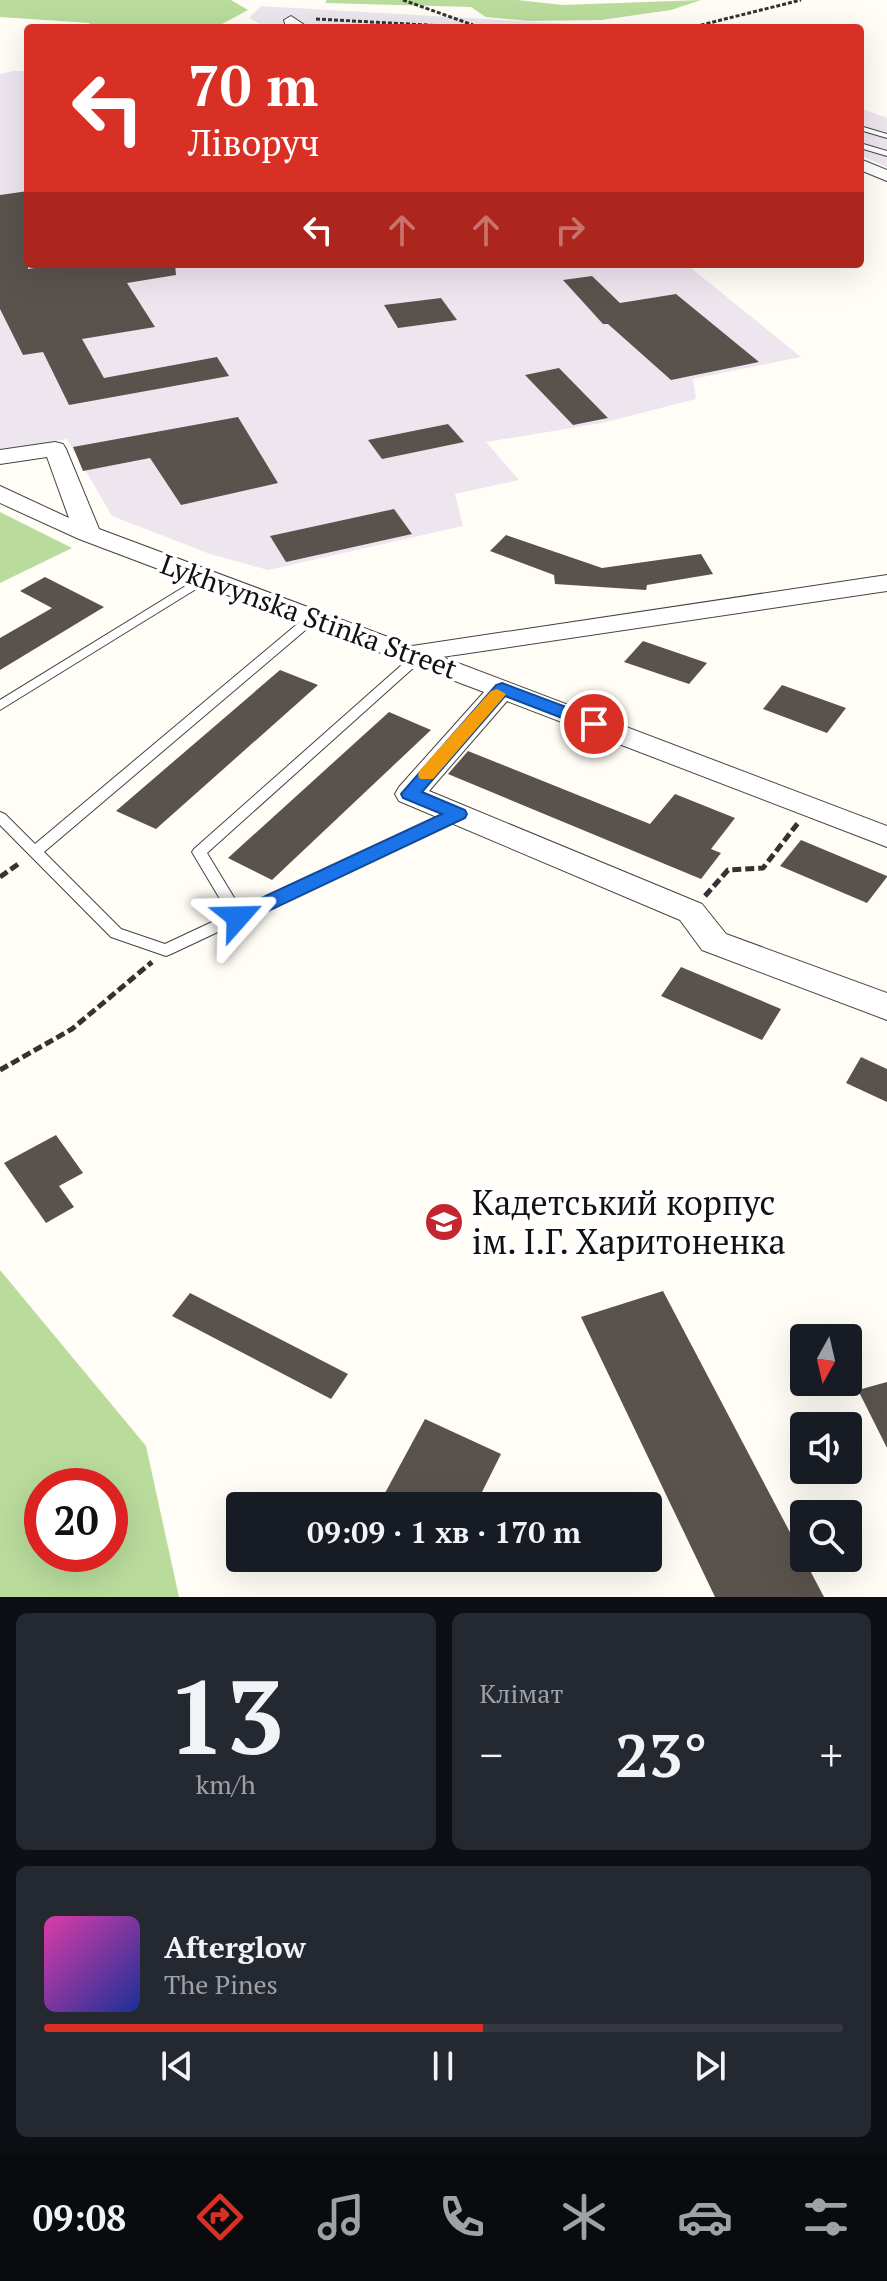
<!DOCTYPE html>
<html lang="uk">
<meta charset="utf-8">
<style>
body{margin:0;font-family:"PT Serif",serif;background:#242831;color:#f1f3f6;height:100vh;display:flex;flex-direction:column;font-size:30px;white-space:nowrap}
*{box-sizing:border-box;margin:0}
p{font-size:26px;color:#9ea1a6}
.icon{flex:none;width:44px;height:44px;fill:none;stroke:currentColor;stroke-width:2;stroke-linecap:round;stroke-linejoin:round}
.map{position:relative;height:1597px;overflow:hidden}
.sheet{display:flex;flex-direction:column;gap:16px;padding:16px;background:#0d0f14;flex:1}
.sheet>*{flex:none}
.top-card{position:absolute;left:24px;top:24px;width:840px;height:244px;border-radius:8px;box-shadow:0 8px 32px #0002;background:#d93025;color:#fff;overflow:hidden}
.needle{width:52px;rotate:188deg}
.buttons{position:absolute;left:790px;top:1324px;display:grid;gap:16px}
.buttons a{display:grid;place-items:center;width:72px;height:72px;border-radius:8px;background:#171b24;box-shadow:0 8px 32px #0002;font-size:40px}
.speed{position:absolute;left:24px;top:1468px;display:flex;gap:16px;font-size:40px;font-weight:700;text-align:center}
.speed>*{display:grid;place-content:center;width:104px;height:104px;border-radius:50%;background:#171b24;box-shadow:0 8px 32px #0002;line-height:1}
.speed .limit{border:12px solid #d22;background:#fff;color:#111}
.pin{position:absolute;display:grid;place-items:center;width:68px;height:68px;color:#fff;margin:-34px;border:4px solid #fff;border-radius:50%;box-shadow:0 2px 8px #0007}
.me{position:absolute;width:88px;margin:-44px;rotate:65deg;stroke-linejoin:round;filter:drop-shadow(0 0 6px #0008)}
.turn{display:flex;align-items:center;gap:28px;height:168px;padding:0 32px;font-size:36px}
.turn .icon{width:104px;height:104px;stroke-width:2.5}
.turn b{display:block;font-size:56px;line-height:68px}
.lanes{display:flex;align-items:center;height:76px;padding:0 32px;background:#0003;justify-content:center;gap:40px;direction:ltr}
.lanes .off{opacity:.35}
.big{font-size:60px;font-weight:600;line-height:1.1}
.sheet .widget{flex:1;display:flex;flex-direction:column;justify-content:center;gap:12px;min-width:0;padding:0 28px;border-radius:12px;background:#242831}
.sheet .dial{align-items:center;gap:0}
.dial b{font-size:104px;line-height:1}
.song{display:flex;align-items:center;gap:24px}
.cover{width:96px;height:96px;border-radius:12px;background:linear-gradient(135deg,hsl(320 70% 55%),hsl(230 70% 35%))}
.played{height:8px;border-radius:4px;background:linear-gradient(90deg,#d93025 55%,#363941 55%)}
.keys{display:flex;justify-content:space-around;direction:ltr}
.heat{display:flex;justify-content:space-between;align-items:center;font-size:44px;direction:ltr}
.sheet .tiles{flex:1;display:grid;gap:16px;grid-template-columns:1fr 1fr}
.widget:last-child{grid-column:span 2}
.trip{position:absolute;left:226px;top:1492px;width:436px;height:80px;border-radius:8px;background:#171b24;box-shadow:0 8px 32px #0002;font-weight:600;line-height:80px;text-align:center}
.tab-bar{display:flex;height:128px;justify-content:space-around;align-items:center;background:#090b0e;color:#9ea1a6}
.tab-bar .icon{width:56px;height:56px}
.tab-bar .on{color:#d93025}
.tab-bar b{font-size:36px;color:#f1f3f6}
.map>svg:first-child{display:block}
.industrial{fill:#eee6ef}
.forest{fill:#b9dc9c;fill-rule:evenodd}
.building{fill:#5a524d}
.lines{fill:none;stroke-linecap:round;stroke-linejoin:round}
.service-casing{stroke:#444;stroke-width:2}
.minor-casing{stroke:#444;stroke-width:2}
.path-far1{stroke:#333;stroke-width:3;stroke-dasharray:4 2;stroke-linecap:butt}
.path{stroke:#333;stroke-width:5;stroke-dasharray:9 4;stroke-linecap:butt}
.service{fill:#fff;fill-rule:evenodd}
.minor{fill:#fff;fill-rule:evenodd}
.route{fill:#1a73e8;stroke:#114b97;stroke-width:2}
.slow{fill:#f59e0b}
.labels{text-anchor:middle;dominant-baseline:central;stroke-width:8;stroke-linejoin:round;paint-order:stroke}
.street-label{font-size:28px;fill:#111;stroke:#fff}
.near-poi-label{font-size:34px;fill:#111;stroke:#fff;text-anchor:start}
</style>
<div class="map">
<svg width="887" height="1597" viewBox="0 0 887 1597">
<rect width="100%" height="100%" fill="#fffdf5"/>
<!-- industrial -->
<g class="industrial">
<polygon points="261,6 589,25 600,28 267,28 249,18"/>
<polygon points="13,71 28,71 28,264 686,264 801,357 693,379 696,399 602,423 486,442 519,480 455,494 463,526 268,570 210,554 112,516 67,439 0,451 0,74"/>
<polygon points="860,108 887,118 887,167 860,155"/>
</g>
<!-- forest -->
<g class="forest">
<polygon points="0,0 231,0 248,10 222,24 84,28 90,23 0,17"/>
<polygon points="327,0 517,0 563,5 701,0 671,10 601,20 529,21 486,17 471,7 325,3"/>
<polygon points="0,512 72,548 0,583"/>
<path d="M0,1270L146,1446L179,1597H0ZM42,1486H110V1554H42Z"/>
</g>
<!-- building -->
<g class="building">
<polygon points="28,191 28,269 61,264 175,264 176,275 127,283 155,327 82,339 104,378 217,357 229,376 69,405 43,352 23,355 0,309 0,195"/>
<polygon points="592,276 620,303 676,294 759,362 671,380 608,324 603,324 563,280"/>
<polygon points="441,298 457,320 398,328 384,305"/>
<polygon points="559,368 608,418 573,425 525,375"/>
<polygon points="238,417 278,483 181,505 150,458 83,471 73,447"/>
<polygon points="448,424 464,442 382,459 368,440"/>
<polygon points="394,509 412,534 286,562 270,536"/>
<polygon points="506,535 602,568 701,554 713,574 647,585 646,590 555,584 554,575 490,551"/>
<polygon points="45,577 104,607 0,670 0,638 52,608 20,591"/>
<polygon points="643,641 707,663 689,684 624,662"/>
<polygon points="280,670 318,685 156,829 116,811"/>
<polygon points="782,685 846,708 827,733 763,709"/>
<polygon points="389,712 431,730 272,880 228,858"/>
<polygon points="468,751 650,824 675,794 735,818 711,849 721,853 701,879 448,774"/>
<polygon points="801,840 887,876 887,877 867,903 780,866"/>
<polygon points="681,967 781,1009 762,1040 661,996"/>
<polygon points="861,1057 887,1069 887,1102 846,1083"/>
<polygon points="56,1135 83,1173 59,1186 74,1207 46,1223 4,1163"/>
<polygon points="663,1291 824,1597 715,1597 581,1317"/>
<polygon points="190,1293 348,1374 331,1399 172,1316"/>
<polygon points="887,1382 887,1448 858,1390"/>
<polygon points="425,1419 501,1454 475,1506 378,1506"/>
</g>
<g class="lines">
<!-- service casing -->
<g class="service-casing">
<g id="service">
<polygon points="860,126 887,134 887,138 860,130"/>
<polygon points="860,143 887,151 887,156 860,148"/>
<polygon points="205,574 209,575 209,581 0,710 0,700"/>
<polygon points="312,614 318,618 316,621 44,852 121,929 165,944 229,914 192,852 194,849 414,654 418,653 424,657 422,660 207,853 241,909 453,811 458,809 465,814 463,817 171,954 166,956 111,937 0,825 0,812 5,814 35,844 308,615"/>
</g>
</g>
<!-- minor casing -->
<g class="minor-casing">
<g id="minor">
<polygon points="291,16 309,28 286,27 284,20"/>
<polygon points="860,159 887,170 887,181 860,170"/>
<polygon points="55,442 63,444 66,449 99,529 412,646 887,575 887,591 442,657 887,826 887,847 507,701 429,791 702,904 726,934 887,993 887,1020 702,950 680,920 399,801 395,794 399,787 484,692 79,539 0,503 0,486 69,518 47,457 0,464 0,450"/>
</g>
</g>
<!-- path-far1 -->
<g class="path-far1">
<polyline points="403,0 473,25"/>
<polyline points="316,19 482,28"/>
<polyline points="689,28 801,0"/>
</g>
<!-- path -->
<g class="path">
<polyline points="0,877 21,862"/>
<polyline points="705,896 728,870 763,868 798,823"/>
<polyline points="0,1070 72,1029 152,962"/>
</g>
<!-- service -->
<use href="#service" class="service"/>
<!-- minor -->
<use href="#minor" class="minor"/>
</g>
<!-- route -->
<polygon class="route" points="502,683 601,720 603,724 594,729 588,728 505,696 422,792 465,810 467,814 465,818 245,922 231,922 228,917 231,912 442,814 403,798 401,794 496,685"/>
<!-- slow -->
<polygon class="slow" points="497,689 506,694 503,698 433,779 420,779 418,775 420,770 491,691"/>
<!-- icons -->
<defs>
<g id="school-disc" transform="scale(2)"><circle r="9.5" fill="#c4262e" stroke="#fff"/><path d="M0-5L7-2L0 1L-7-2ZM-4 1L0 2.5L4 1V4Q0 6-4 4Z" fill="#fff"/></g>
</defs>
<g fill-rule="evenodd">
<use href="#school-disc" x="444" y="1222"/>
</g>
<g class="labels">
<!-- street labels -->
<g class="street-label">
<text transform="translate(309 616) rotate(20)">Lykhvynska Stinka Street</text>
</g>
<!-- near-poi labels -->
<g class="near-poi-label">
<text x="472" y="1202">Кадетський корпус<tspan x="472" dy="39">ім. І.Г. Харитоненка</tspan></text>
</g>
</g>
</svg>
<div class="buttons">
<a><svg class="needle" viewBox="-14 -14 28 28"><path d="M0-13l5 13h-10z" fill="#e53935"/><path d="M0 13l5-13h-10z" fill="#9ea1a6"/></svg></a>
<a><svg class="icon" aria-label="sound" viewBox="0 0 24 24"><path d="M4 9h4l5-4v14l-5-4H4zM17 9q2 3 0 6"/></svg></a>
<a><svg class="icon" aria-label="search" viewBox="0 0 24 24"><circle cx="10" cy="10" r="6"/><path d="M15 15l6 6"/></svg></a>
</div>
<div class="speed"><div class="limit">20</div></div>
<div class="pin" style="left:594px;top:724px;background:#d93025"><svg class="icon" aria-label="arrive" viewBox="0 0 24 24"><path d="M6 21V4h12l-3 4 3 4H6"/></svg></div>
<svg class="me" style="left:238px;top:917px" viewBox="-20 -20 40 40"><path d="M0-17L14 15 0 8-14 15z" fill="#1a73e8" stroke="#fff" stroke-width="4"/></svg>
<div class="trip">09:09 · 1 хв · 170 m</div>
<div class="top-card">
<div class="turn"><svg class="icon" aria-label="left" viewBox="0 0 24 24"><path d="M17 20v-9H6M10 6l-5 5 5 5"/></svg><div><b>70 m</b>Ліворуч</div></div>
<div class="lanes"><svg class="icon" aria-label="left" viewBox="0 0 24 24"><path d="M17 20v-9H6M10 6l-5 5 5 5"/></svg><svg class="icon off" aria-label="ahead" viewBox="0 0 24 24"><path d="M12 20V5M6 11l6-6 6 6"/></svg><svg class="icon off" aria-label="ahead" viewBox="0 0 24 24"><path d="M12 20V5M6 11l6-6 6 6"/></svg><svg class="icon off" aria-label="right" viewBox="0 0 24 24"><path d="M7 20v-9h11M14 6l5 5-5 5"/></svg></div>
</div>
</div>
<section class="sheet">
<div class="tiles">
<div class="widget dial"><b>13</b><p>km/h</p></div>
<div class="widget"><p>Клімат</p>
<div class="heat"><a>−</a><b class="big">23°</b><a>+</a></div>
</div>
<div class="widget">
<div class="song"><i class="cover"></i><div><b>Afterglow</b><p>The Pines</p></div></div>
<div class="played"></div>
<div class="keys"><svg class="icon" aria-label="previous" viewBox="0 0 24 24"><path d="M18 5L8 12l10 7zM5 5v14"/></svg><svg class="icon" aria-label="pause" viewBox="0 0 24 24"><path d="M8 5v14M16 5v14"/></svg><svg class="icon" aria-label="next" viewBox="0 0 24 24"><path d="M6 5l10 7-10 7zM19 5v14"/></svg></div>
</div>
</div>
</section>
<nav class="tab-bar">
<b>09:08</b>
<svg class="icon on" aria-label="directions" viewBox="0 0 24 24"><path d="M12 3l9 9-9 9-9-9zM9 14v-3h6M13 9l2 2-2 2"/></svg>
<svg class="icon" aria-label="music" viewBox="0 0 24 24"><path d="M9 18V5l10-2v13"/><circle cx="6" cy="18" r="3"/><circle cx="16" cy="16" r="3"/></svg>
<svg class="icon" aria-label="phone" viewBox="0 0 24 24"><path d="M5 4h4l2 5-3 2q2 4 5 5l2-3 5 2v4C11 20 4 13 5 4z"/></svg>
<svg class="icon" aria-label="climate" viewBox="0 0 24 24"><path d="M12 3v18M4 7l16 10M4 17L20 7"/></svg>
<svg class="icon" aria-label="car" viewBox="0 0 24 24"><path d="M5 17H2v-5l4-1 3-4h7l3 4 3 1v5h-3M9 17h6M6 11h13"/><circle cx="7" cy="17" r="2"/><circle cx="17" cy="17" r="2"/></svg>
<svg class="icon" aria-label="filters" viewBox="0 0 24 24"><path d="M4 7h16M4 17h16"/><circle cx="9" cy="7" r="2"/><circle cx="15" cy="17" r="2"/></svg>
</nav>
